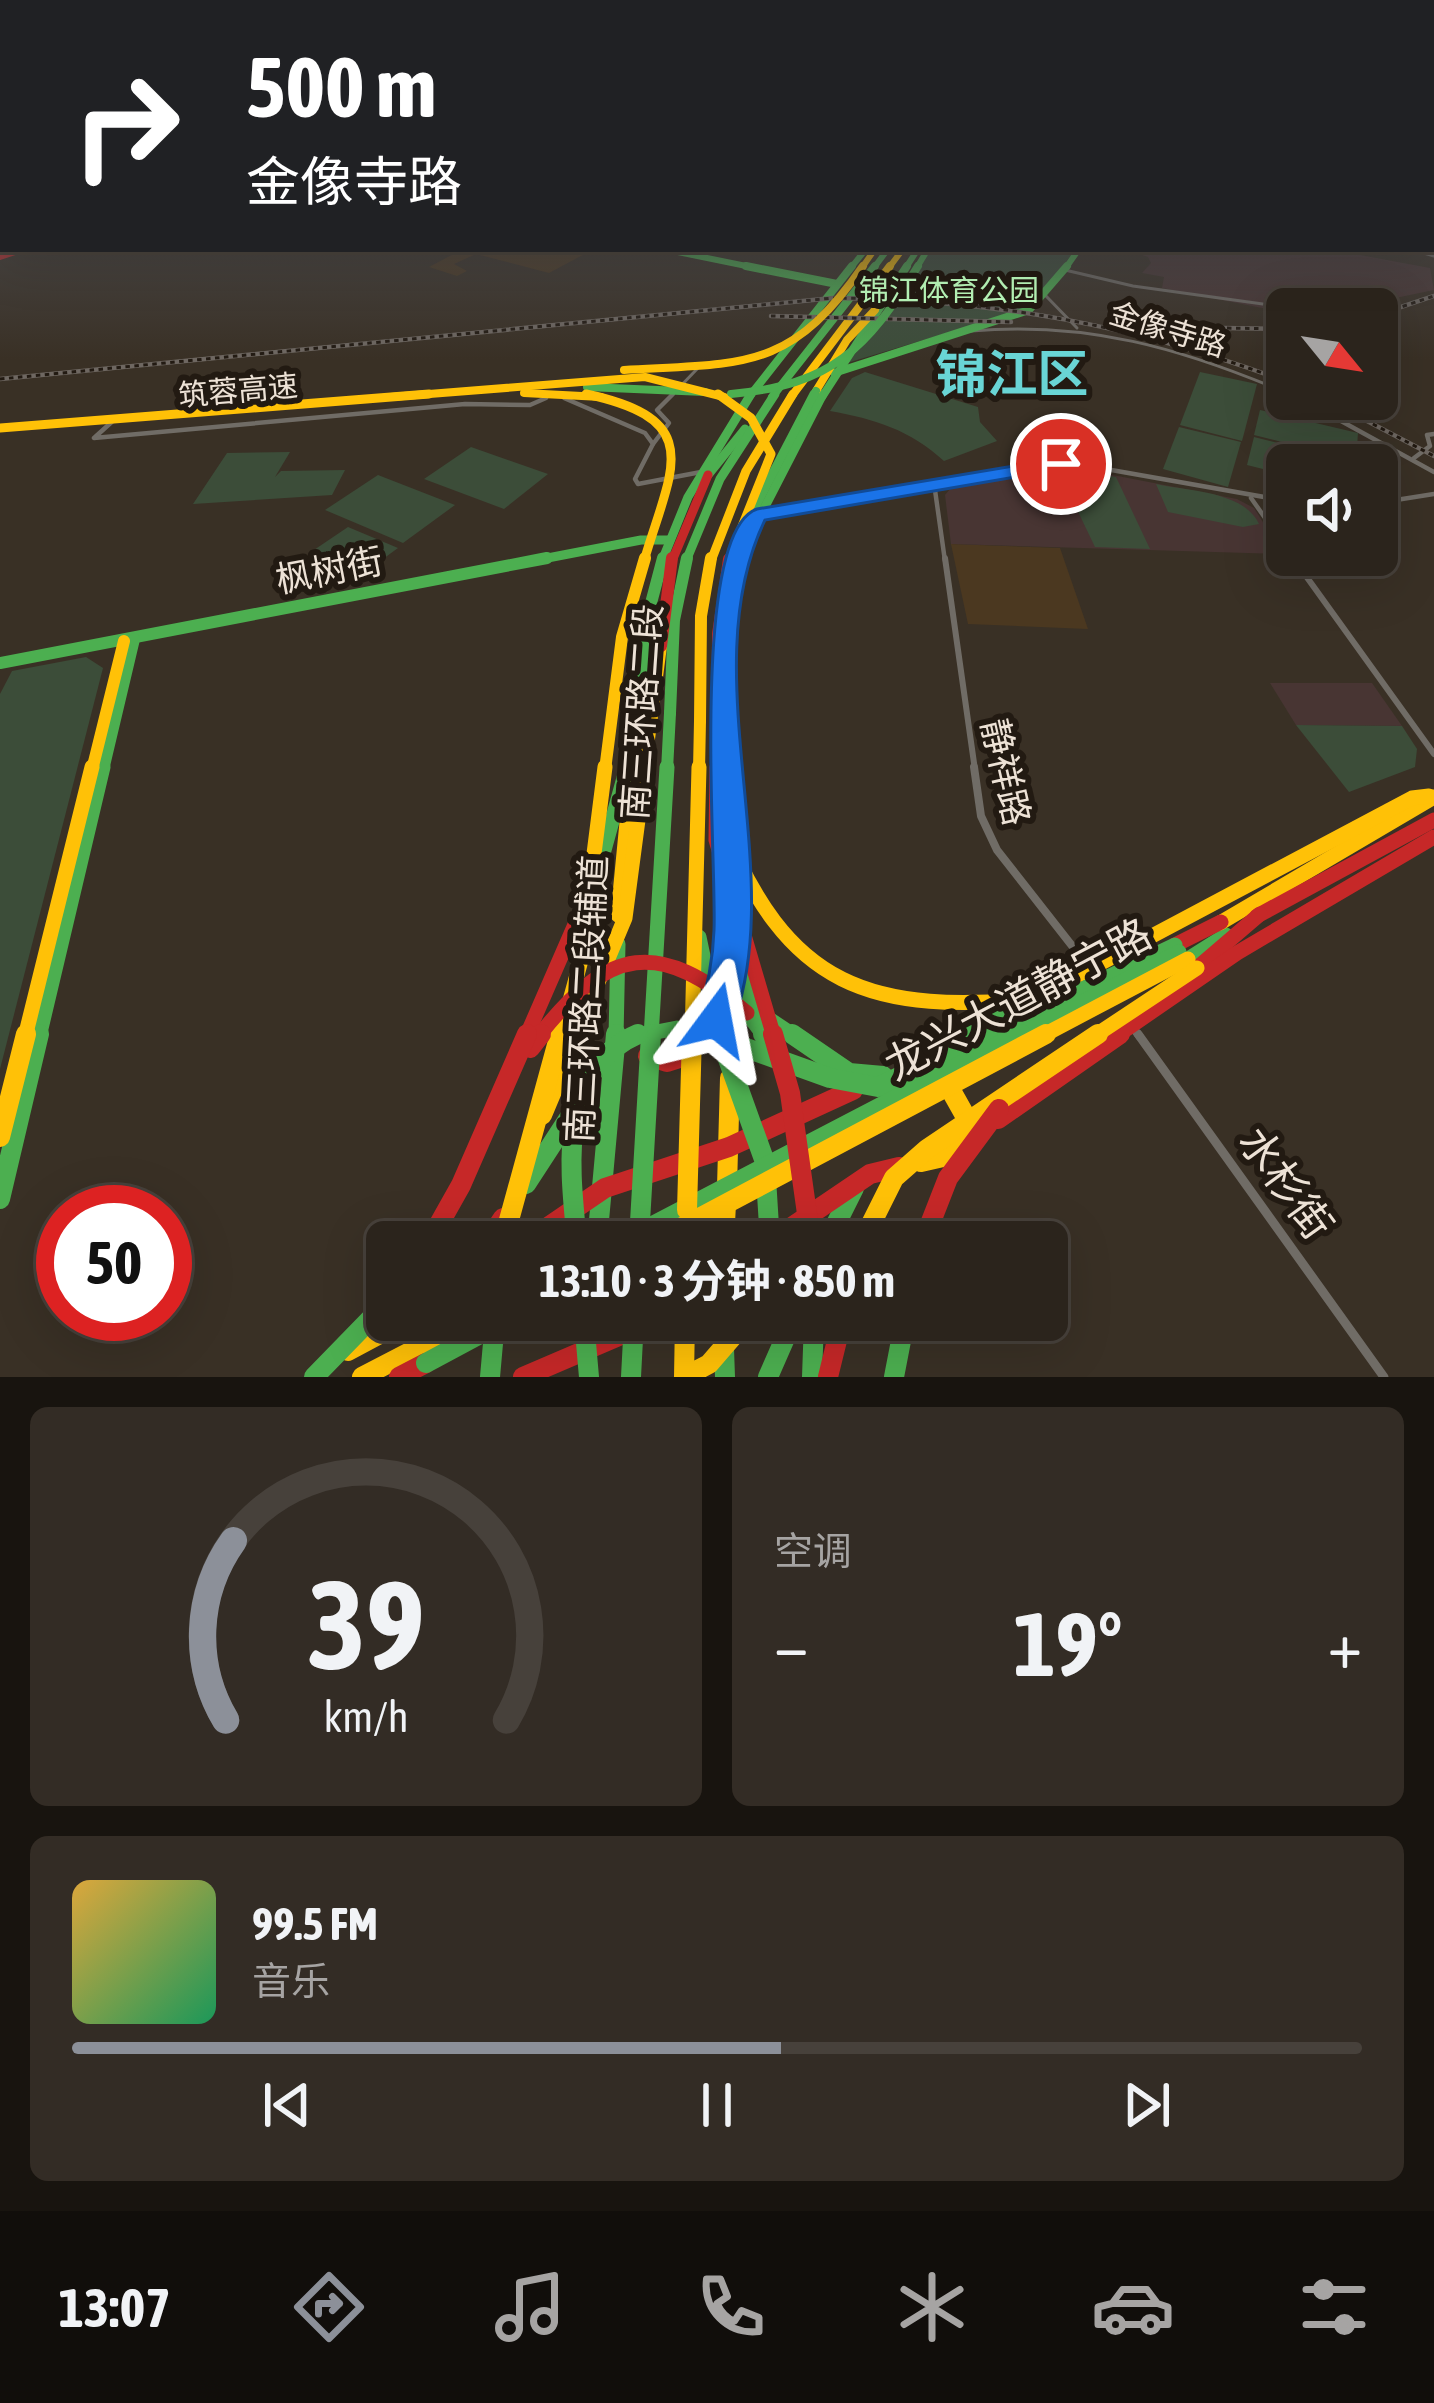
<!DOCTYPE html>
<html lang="zh">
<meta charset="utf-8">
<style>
body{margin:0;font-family:"Asap Condensed","Noto Sans SC",sans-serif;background:#332c25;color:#f1f3f6;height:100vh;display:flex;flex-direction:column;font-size:45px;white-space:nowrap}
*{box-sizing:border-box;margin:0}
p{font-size:39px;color:#a6a4a3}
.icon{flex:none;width:66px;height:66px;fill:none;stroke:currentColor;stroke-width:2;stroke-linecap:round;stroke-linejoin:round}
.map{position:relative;height:1377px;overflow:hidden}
.side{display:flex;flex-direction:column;gap:30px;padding:30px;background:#18140f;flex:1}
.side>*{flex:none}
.hud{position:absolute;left:0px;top:0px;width:1434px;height:252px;box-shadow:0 12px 48px #0002,0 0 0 3px #47413b;background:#202124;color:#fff;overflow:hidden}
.needle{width:78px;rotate:120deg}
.tools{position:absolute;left:1266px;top:288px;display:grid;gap:24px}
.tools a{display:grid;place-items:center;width:132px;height:132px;border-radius:18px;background:#2b241c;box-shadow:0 12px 48px #0002,0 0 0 3px #47413b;font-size:60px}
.speed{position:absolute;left:36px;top:1185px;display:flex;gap:24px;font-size:60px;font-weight:700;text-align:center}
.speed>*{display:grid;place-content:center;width:156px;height:156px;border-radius:50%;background:#2b241c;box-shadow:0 12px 48px #0002,0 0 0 3px #47413b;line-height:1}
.speed .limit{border:18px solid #d22;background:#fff;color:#111}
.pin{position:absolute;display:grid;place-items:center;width:102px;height:102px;color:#fff;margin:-51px;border:6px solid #fff;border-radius:50%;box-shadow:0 3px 12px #0007}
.me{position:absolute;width:132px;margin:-66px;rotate:13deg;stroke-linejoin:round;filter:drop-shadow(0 0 9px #0008)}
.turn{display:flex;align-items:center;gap:42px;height:252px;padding:0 48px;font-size:54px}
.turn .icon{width:156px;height:156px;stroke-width:2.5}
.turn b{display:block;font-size:84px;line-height:102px}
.big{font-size:90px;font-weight:700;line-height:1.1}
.side .widget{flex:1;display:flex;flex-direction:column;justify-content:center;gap:18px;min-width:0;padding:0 42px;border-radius:18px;background:#332c25}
.side .dial{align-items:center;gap:0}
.dial svg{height:312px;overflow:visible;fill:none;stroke:#47413b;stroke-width:7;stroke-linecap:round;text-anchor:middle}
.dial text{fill:#f1f3f6;stroke:none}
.song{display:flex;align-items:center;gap:36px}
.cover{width:144px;height:144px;border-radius:18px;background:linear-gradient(135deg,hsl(40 70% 55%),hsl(150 70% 35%))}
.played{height:12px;border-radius:6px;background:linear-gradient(90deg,#8c9099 55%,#47413b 55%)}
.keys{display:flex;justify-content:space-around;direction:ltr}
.heat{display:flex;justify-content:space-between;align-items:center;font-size:66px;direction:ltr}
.side .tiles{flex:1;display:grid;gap:30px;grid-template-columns:1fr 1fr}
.widget:last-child{grid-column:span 2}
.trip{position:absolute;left:366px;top:1221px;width:702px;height:120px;border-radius:18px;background:#2b241c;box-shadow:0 12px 48px #0002,0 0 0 3px #47413b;font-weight:700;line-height:120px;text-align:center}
.menu{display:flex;height:192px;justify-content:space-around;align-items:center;background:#110e0b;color:#a6a4a3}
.menu .icon{width:84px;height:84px}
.menu .current{color:#8c9099}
.menu b{font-size:54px;color:#f1f3f6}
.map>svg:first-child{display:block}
.built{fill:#4b3820}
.education{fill:#483533}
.green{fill:#3c4d39}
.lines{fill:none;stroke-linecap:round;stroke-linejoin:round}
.street-far4{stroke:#706c66;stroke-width:3}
.street-far3{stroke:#706c66;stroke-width:4.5}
.street-far2{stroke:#706c66;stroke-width:6}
.street-far1{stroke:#706c66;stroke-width:8}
.street{stroke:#706c66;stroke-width:9}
.fast-far5{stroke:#4caf50;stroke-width:6}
.fast-far4{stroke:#4caf50;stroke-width:8}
.fast-far3{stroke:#4caf50;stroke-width:9}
.fast-far2{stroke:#4caf50;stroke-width:12}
.fast-far1{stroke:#4caf50;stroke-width:15}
.fast{stroke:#4caf50;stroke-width:20}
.slow-far5{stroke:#ffc107;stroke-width:6}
.slow-far4{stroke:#ffc107;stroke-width:8}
.slow-far3{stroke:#ffc107;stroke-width:9}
.slow-far2{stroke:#ffc107;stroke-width:12}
.slow-far1{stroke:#ffc107;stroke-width:15}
.slow{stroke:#ffc107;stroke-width:20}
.jam-far2{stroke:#c62828;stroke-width:6}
.jam-far1{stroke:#c62828;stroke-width:15}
.jam{stroke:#c62828;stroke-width:20}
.rail-casing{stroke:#6e6761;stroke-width:4.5}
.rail{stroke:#221a12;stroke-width:3;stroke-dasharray:4.5;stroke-linecap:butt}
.fast-bridge-far5{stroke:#4caf50;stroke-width:6}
.fast-bridge-far4{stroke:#4caf50;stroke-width:8}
.fast-bridge-far3{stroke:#4caf50;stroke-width:9}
.fast-bridge-far2{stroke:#4caf50;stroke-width:12}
.fast-bridge-far1{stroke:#4caf50;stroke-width:15}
.fast-bridge{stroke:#4caf50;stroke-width:20}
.slow-bridge-far5{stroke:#ffc107;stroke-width:6}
.slow-bridge-far4{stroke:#ffc107;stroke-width:8}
.slow-bridge-far3{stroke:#ffc107;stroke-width:9}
.slow-bridge-far2{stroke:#ffc107;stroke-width:12}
.slow-bridge-far1{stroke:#ffc107;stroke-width:15}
.slow-bridge{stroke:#ffc107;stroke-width:20}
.jam-bridge-far3{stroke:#c62828;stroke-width:9}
.jam-bridge-far2{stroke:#c62828;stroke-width:12}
.jam-bridge-far1{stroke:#c62828;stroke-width:15}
.jam-bridge{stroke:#c62828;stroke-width:20}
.route{fill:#1a73e8;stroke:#114b97;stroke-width:3}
.labels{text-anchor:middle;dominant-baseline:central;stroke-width:12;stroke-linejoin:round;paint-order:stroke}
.far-park-label{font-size:30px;fill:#b6f3b6;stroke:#221a12}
.far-street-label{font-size:30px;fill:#ede2d6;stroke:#221a12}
.street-label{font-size:36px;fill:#ede2d6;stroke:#221a12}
.near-street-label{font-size:42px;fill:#ede2d6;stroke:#221a12}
.far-town-label{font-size:51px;font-weight:bold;fill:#69d5d5;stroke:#221a12}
</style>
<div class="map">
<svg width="1434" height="1377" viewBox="0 0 1434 1377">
<rect width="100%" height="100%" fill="#393025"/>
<!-- built -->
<g class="built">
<polygon points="463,249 594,249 549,273 476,254 454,264 467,271 457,276 429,267"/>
<polygon points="951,544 1060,548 1088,629 968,624"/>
</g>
<!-- education -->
<g class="education">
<polygon points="1126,249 1328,249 1430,268 1434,290 1386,300 1334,298 1339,309 1287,313 1162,288 1164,277 1142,273 1151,263 1148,257"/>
<polygon points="1071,467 1237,499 1254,508 1283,554 951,544 945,495 955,483"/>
<polygon points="1270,683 1372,683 1402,726 1296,725"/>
</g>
<!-- green -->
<g class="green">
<polygon points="926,249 1076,249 1030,308 847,363"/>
<path d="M865,372L978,407L980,422L997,441L944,461C910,430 875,419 830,411L852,378Z"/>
<polygon points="1200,372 1257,384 1242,441 1180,425"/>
<polygon points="1260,410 1358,433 1356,460 1254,435"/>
<polygon points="1179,427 1241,442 1228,487 1163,469"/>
<polygon points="1254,437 1356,462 1356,465 1287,465 1287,475 1247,465"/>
<polygon points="471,447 548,474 504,509 424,479"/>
<polygon points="290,452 275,477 281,471 345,470 332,495 193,504 227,453"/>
<polygon points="1073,469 1116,477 1150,549 1095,547 1058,470"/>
<polygon points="378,475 455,505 403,543 325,510"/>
<path d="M1156,484C1187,491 1244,491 1259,524L1243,527L1168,512Z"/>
<polygon points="348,527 398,548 361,575 311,552"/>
<polygon points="86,657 103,668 0,1069 0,694 12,671"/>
<polygon points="1296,725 1402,726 1417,749 1415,767 1349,792"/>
</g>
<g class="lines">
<!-- street-far4 -->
<g class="street-far4">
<polyline points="1410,249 1434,256"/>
<polyline points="1065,270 1133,286 1270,305"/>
<polyline points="1046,296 1077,328"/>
<path d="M971,331C1087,321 1181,348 1287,393"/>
<polyline points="670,397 699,367"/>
</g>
<!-- street-far3 -->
<g class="street-far3">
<polyline points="564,398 645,433 653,444 635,479 638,484 701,472"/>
<polyline points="1301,399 1434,472"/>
<polyline points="115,419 94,438 465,404 530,405 546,398"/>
<polyline points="653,444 669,423 657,410 673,394"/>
<polyline points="1414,458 1430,446 1427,435 1434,434"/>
<polyline points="934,483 945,561"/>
<polyline points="1251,498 1287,549"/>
<polyline points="1377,503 1434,494"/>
<polyline points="759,515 1043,464 1083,465 1287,501"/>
<polyline points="1291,555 1295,561"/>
</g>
<!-- street-far2 -->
<g class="street-far2">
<polyline points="945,558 975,770"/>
<polyline points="1293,558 1434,754"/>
</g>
<!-- street-far1 -->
<g class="street-far1">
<polyline points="974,767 981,816 997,850 1091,970"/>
<polyline points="1130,1024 1140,1037"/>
</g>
<!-- street -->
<polyline class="street" points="1138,1034 1384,1377"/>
<!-- fast-far5 -->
<g class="fast-far5">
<polyline points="663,249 761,269"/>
<polyline points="1413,249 1434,252"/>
<polyline points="850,269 866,249"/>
<polyline points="873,269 888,249"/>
<polyline points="905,269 918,249"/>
<polyline points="1065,269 1079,249"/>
</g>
<!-- fast-far4 -->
<g class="fast-far4">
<polyline points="746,266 837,284"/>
<polyline points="834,373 1029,310 1067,266"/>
<polyline points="749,397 852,266"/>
<polyline points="772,397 875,266"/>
<polyline points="822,397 907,266"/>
</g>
<!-- fast-far3 -->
<g class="fast-far3">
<polyline points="708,475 745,429"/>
<polyline points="532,561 641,540 669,540"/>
<polyline points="662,561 688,497 751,394"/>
<polyline points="686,561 720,479 775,394"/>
<polyline points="737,561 823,394"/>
</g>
<!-- fast-far2 -->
<g class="fast-far2">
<polyline points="732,570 738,558"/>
<polyline points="0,663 547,558"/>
<polyline points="638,712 646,622 663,558"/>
<polyline points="670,713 674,620 687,558"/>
<polyline points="103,770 134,639"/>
</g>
<!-- fast-far1 -->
<g class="fast-far1">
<polyline points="734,946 751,1007 796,1037"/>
<polyline points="1188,959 1226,935"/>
<polyline points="747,1013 765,1037"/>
<polyline points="39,1037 103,767"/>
<polyline points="616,1037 618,944"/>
<polyline points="958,1037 1024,1004"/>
</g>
<!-- fast -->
<g class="fast">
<polyline points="763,1034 769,1043"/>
<polyline points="792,1034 849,1073 883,1076"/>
<polyline points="905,1064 964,1034"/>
<polyline points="526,1184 569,1118"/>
<polyline points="0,1199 39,1034"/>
<polyline points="597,1242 616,1034"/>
<polyline points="827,1242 854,1188"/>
<polyline points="723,1320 725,1377"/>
<polyline points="490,1377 495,1321"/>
<polyline points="768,1377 793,1320"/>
<polyline points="812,1377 814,1320"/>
<polyline points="894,1377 905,1320"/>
</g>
<!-- slow-far5 -->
<g class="slow-far5">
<polyline points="1432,167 1434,174"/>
<polyline points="888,269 903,249"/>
</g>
<!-- slow-far4 -->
<g class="slow-far4">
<polyline points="816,391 847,340 875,310"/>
<polyline points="791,397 890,266"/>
</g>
<!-- slow-far3 -->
<polyline class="slow-far3" points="711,561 746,471 793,394"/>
<!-- slow-far2 -->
<g class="slow-far2">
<polyline points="725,623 726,770"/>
<polyline points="700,721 701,616 711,558"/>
<polyline points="92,770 124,641"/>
</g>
<!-- slow-far1 -->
<g class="slow-far1">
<polyline points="726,767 726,822"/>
<polyline points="618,915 632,771"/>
<polyline points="1220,923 1434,797"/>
<polyline points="1039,996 1412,798 1429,796"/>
<polyline points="25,1037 92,767"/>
</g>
<!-- slow -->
<g class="slow">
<polyline points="949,1087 967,1119"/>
<polyline points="0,1137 26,1034"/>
<polyline points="921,1162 943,1157 970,1139"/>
<polyline points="727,1187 730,1078"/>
<polyline points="724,1242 726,1204"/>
<polyline points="348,1351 406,1320"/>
<polyline points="362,1377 472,1320"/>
</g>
<!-- jam-far2 -->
<polyline class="jam-far2" points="0,257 24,249"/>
<!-- jam-far1 -->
<g class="jam-far1">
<polyline points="1257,916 1434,820"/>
<polyline points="1175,945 1221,922"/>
<polyline points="1197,968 1260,914"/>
<polyline points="730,1037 731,910"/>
<polyline points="1115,1037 1237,953 1434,837"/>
</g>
<!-- jam -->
<g class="jam">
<polyline points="730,1043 730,1034"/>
<polyline points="648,1056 667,1062 689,1055"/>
<polyline points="998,1119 1120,1034"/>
<polyline points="774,1239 870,1174 899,1167"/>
<polyline points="487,1242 503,1218"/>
<polyline points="526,1242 605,1188 729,1147 853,1090"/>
<polyline points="399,1377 426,1363"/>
<polyline points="523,1377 656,1320"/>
<polyline points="828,1377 842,1320"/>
</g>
<!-- rail casing -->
<g class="rail-casing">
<g id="rail">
<polyline points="1377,315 1434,296"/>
<polyline points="771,316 1011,322"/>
<polyline points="1155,327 1287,329"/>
<path d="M0,379L833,298C992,299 1139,326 1287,382"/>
<polyline points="1325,399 1434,456"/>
</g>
</g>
<!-- rail -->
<use href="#rail" class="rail"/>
<!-- fast-bridge-far5 -->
<polyline class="fast-bridge-far5" points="916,269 928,249"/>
<!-- fast-bridge-far4 -->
<g class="fast-bridge-far4">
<polyline points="587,387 705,392"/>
<path d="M731,394C832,385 867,349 918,266"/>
<polyline points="813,397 816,391"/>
</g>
<!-- fast-bridge-far3 -->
<polyline class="fast-bridge-far3" points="751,515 814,394"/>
<!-- fast-bridge-far2 -->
<g class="fast-bridge-far2">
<polyline points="626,770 645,702"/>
<polyline points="667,770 670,713"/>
</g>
<!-- fast-bridge-far1 -->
<g class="fast-bridge-far1">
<polyline points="601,861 627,767"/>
<polyline points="699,937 720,1037"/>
<polyline points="631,1037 677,1028 717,1037"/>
<polyline points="651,1037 667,767"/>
<polyline points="982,1037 1175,945"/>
<polyline points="1015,1037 1179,952"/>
</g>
<!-- fast-bridge -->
<g class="fast-bridge">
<polyline points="707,1034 830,1078 878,1087 988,1034"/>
<polyline points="719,1034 765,1162 770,1242"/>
<polyline points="639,1239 651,1034"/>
<path d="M577,1242C570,1169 556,1070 638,1034"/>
<polyline points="622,1242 1021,1034"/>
<polyline points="584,1320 589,1377"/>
<polyline points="426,1363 506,1320"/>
<polyline points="314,1377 387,1302"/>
<polyline points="631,1377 634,1320"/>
</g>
<!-- slow-bridge-far5 -->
<polyline class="slow-bridge-far5" points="861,269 875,249"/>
<!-- slow-bridge-far4 -->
<g class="slow-bridge-far4">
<path d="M624,370C743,363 790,372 863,266"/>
<polyline points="524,393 601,397"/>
<polyline points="391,397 645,377 724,397"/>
</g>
<!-- slow-bridge-far3 -->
<g class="slow-bridge-far3">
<path d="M586,394C708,420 671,469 644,561"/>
<polyline points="718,394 751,418 771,454 729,559"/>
<polyline points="0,428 429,394"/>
</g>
<!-- slow-bridge-far2 -->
<g class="slow-bridge-far2">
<polyline points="605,770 622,637 645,558"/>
<polyline points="645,770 661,646"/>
<polyline points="699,770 700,721"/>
</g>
<!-- slow-bridge-far1 -->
<g class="slow-bridge-far1">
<path d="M720,819C787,990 870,1015 1045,998"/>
<polyline points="560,1037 580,964 605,767"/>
<polyline points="575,1037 625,918 645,767"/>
<polyline points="692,1037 699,767"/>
<polyline points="1040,1037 1188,959"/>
<polyline points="1093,1037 1197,968"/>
</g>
<!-- slow-bridge -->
<g class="slow-bridge">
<polyline points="542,1115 576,1034"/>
<polyline points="687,1210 692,1034"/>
<polyline points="503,1242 560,1034"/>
<polyline points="654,1242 1046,1034"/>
<polyline points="862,1242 894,1178 927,1149 1098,1034"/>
<polyline points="685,1320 684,1377 709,1364 747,1320"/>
</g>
<!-- jam-bridge-far3 -->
<polyline class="jam-bridge-far3" points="672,561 708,475"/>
<!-- jam-bridge-far2 -->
<g class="jam-bridge-far2">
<polyline points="661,646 672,558"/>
<polyline points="717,770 718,634 729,559"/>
</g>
<!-- jam-bridge-far1 -->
<g class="jam-bridge-far1">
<polyline points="717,767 716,840 774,1037"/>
<polyline points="526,1037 587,897"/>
<path d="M538,1037C609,946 658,938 747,1013"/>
</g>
<!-- jam-bridge -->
<g class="jam-bridge">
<polyline points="773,1034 790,1093 811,1242"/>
<polyline points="530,1048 541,1034"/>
<polyline points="429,1242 461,1185 527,1034"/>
<polyline points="923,1242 948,1178 999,1109"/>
</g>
</g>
<!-- sky -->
<linearGradient id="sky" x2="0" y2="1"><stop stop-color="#1f1a14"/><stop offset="0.47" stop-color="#4e4e51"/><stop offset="1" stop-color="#4e4e51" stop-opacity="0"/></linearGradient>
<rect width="1434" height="359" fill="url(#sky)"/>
<!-- route -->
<path class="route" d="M1061,458L1071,464L1068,468L765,520C690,675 794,879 729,1034L716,1039L703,1034L697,1020C707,990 713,962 714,930C717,861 689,532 757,509Z"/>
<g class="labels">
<!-- far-park labels -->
<g class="far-park-label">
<text x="949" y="290">锦江体育公园</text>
</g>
<!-- far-street labels -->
<g class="far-street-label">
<text transform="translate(1168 329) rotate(17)">金像寺路</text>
<text transform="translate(238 390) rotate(-5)">筑蓉高速</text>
</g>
<!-- street labels -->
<g class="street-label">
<text transform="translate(329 570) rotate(-11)">枫树街</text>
<text transform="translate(641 712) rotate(-86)">南三环路二段</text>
<text transform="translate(1006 772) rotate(77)">静祥路</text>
<text transform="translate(586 999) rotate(-87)">南三环路二段辅道</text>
</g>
<!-- near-street labels -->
<g class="near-street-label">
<text transform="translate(1018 999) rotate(-28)">龙兴大道静宁路</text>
<text transform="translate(1286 1183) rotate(54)">水杉街</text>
</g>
<!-- far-town labels -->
<g class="far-town-label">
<text x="1012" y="373">锦江区</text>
</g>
</g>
</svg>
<div class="tools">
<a><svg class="needle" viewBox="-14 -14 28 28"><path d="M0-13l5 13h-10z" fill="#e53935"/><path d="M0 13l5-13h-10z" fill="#a6a4a3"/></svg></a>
<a><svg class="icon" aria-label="sound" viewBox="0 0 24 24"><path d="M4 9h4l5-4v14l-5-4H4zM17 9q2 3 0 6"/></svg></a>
</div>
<div class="speed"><div class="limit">50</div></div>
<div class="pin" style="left:1061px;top:464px;background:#d93025"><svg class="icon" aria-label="arrive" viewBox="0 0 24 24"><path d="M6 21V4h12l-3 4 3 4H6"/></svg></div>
<svg class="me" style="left:716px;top:1020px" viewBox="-20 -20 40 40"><path d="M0-17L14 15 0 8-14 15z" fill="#1a73e8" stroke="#fff" stroke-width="4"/></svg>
<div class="trip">13:10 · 3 分钟 · 850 m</div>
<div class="hud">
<div class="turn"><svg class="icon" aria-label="right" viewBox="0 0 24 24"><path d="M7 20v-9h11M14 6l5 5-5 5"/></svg><div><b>500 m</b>金像寺路</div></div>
</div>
</div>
<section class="side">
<div class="tiles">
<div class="widget dial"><svg viewBox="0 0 100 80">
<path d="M14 69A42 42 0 1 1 86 69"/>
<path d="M14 69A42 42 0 0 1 16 23" stroke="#8c9099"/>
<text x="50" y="56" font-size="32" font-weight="700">39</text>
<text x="50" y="72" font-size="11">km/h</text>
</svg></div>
<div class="widget"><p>空调</p>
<div class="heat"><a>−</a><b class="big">19°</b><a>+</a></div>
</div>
<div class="widget">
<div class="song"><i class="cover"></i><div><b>99.5 FM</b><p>音乐</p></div></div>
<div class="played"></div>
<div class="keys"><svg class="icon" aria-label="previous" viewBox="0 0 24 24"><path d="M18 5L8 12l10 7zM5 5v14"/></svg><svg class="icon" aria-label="pause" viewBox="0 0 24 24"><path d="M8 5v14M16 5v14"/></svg><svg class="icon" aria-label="next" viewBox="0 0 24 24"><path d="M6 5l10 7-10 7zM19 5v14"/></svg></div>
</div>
</div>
</section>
<nav class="menu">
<b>13:07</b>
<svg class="icon current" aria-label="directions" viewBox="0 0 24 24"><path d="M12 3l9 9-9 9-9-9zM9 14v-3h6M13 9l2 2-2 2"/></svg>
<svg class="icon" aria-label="music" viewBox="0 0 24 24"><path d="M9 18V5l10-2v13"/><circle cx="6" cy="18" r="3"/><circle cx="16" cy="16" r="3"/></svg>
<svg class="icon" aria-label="phone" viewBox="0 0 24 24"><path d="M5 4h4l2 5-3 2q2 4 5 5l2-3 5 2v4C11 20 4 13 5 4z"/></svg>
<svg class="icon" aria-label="climate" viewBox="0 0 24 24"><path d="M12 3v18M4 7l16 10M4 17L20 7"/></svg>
<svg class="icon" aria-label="car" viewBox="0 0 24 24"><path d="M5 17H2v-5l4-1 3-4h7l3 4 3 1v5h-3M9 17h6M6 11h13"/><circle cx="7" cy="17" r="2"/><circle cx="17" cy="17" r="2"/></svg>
<svg class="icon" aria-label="filters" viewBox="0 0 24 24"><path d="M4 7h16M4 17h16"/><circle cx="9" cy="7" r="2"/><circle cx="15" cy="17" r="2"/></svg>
</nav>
